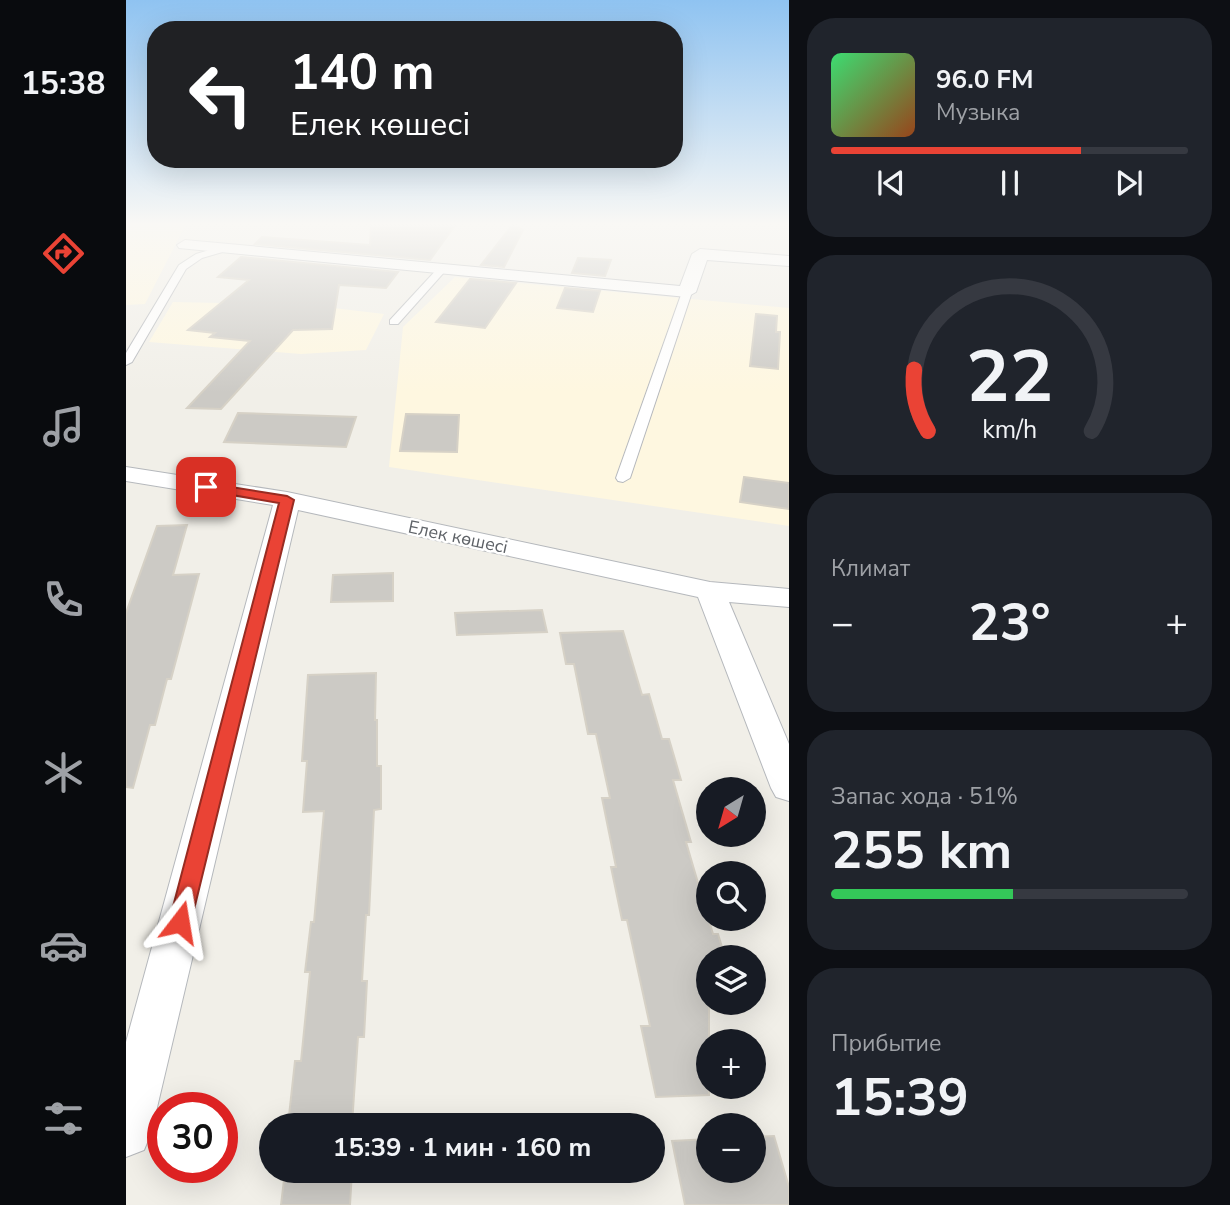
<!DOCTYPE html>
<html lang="ru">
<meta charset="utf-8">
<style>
body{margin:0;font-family:"Nunito Sans",sans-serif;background:#20242c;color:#f1f3f6;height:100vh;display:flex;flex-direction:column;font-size:26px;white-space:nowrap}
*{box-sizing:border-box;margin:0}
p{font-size:23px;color:#9ea1a6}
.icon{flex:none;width:38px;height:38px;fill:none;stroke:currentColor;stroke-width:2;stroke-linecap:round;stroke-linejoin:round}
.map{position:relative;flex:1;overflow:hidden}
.details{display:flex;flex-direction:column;gap:18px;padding:18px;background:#0d0f14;width:441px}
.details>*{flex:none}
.banner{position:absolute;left:21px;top:21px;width:536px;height:147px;border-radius:28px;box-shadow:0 7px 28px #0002;background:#202124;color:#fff;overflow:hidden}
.needle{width:46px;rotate:217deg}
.tools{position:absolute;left:570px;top:777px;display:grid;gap:14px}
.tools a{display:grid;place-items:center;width:70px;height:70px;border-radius:50%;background:#171b24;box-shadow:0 7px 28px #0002;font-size:35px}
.speed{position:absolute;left:21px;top:1092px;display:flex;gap:14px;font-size:35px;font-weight:700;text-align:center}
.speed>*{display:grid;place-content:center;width:91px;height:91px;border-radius:50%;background:#171b24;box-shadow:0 7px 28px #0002;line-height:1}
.speed .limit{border:10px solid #d22;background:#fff;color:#111}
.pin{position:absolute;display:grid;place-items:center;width:60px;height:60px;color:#fff;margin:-30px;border-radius:14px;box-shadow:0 4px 10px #0006}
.me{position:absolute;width:77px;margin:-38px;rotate:14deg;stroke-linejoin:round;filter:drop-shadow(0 0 5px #0008)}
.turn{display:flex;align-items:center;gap:24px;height:147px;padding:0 28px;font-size:32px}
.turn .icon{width:91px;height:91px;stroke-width:2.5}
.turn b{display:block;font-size:49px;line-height:60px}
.big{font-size:52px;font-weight:700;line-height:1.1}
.details .tile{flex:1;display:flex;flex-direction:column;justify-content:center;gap:10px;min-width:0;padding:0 24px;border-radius:28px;background:#20242c}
.details .dial{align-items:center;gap:0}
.dial svg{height:182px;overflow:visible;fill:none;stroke:#363941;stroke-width:7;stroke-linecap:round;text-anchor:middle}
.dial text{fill:#f1f3f6;stroke:none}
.song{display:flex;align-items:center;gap:21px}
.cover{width:84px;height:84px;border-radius:10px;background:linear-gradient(135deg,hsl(140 70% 55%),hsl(20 70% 35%))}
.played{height:7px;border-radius:4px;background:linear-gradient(90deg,#ea4335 70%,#363941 70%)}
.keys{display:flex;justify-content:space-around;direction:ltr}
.heat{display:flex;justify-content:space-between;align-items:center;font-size:38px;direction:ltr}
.charge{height:10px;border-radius:5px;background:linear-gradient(90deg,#34c759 51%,#363941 0)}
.trip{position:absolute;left:133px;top:1113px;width:406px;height:70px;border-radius:35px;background:#171b24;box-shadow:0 7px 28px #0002;font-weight:700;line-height:70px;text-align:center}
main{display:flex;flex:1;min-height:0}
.tab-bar{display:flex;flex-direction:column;width:126px;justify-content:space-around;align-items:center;background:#090b0e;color:#9ea1a6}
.tab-bar .icon{width:49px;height:49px}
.tab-bar .on{color:#ea4335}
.tab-bar b{font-size:32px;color:#f1f3f6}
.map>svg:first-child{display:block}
.commercial{fill:#fef7e0}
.building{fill:#cccac5;stroke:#d6d1c6;stroke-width:2}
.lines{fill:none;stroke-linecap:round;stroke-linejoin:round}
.service-casing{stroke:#b5b8bc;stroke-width:2}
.minor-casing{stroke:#b5b8bc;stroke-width:2}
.service{fill:#fff;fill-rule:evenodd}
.minor{fill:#fff;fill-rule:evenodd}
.route{fill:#ea4335;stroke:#982c22;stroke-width:2}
.labels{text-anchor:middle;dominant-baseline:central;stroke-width:5;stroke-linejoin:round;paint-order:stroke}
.street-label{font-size:18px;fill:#5f6368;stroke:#fff}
</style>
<main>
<nav class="tab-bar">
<b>15:38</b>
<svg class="icon on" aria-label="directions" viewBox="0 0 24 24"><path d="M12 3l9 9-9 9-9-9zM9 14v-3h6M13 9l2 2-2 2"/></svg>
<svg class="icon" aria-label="music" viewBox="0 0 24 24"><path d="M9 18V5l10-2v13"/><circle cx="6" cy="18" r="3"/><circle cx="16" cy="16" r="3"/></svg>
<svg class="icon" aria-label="phone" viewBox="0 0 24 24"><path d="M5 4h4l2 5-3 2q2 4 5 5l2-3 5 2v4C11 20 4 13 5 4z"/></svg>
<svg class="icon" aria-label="climate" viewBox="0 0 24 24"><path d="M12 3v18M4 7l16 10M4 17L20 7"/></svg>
<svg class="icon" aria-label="car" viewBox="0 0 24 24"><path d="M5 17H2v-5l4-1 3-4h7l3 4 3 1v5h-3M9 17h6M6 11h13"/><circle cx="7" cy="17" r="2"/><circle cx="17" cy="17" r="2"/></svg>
<svg class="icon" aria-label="filters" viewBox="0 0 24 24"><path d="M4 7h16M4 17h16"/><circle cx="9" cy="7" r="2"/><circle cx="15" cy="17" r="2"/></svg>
</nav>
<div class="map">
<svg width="663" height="1205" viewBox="0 0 663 1205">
<rect width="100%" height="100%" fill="#f1efe8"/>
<!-- commercial -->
<g class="commercial">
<polygon points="0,224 60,224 19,304 0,305"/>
<polygon points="329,277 663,308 663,526 263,467 277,327"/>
<polygon points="47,302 182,305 258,314 240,350 175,354 23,342"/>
</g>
<!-- building -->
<g class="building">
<polygon points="245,224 330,224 304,260 129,244 136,237 244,245"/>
<polygon points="387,224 397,230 378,267 355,265"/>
<polygon points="115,257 272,272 260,288 213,285 206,329 167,330 95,409 61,408 124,341 84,337 89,333 62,330 123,280 92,277"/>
<polygon points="452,258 485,260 479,276 446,273"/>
<polygon points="344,279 390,283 359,328 310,322"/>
<polygon points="439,288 474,291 467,312 431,308"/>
<polygon points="630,314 651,316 650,332 654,332 652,369 624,366"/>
<polygon points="112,413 230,417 220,447 98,442"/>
<polygon points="280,414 333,415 331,452 274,451"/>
<polygon points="618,477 663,483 663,509 614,502"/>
<polygon points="61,525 47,575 73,574 45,679 41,679 29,725 24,725 7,788 0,787 0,613 31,526"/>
<polygon points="267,573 267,601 205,602 207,575"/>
<polygon points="416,610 421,632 331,635 329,613"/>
<polygon points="497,631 516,695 523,694 536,739 543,739 555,780 547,780 565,842 560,842 587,934 592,934 599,957 583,957 583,1095 530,1097 515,1026 524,1026 501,920 496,920 485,867 490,867 476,798 484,798 470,734 462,734 448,664 440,664 434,633"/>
<polygon points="250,673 249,720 251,720 251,766 255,766 255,809 248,810 243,915 240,915 236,981 241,981 238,1037 232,1037 226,1124 162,1125 169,1061 175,1061 184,972 179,972 185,922 188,922 198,811 177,812 181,761 176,761 182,675"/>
<polygon points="648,1136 663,1187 663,1205 559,1205 546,1141 583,1139 583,1171 628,1171 628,1137"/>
<polygon points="159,1171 226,1171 224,1205 155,1205"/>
</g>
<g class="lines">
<!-- service casing -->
<g class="service-casing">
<g id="service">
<polygon points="97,246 100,247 100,251 76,258 60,269 6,362 0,365 0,353 53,265 70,254"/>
<polygon points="313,267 321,269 272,324 264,324 264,320"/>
<polygon points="561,289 566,292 504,478 497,482 492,481 490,478 556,292"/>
</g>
</g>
<!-- minor casing -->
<g class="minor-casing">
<g id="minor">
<polygon points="59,240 554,286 566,254 574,249 663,256 663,266 581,260 570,292 561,297 53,248 51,245"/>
<polygon points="0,467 161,492 584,582 663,589 663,607 603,602 663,744 663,801 650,797 645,788 572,597 172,510 25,1133 18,1150 0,1157 0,1042 147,505 0,481"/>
</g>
</g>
<!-- service -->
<use href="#service" class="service"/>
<!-- minor -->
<use href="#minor" class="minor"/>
</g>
<!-- sky -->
<linearGradient id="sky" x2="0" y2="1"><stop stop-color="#8fc3f1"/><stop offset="0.57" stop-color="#f9f8f5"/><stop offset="1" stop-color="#f9f8f5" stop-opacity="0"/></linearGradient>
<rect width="663" height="393" fill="url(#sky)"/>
<!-- route -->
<polygon class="route" points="80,483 161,496 168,500 65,922 62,929 54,931 46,929 43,922 153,503 76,490 76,484"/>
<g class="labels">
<!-- street labels -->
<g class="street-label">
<text transform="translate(332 537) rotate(12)">Елек көшесі</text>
</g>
</g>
</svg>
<div class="tools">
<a><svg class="needle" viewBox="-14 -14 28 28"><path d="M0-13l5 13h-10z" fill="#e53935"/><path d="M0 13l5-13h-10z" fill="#9ea1a6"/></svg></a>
<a><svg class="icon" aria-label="search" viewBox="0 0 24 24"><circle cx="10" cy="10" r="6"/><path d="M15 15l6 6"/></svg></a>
<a><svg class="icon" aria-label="layers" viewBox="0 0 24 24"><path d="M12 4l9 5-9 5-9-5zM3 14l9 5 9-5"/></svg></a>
<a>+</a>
<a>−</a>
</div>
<div class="speed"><div class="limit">30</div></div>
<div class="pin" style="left:80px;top:487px;background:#d93025"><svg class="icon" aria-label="arrive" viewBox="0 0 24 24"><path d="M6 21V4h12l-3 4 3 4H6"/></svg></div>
<svg class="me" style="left:54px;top:922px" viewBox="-20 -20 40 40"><path d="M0-17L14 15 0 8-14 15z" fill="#ea4335" stroke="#fff" stroke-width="4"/></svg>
<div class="trip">15:39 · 1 мин · 160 m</div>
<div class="banner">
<div class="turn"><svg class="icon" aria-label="left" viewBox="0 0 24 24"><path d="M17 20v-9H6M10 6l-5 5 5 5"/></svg><div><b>140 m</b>Елек көшесі</div></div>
</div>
</div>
<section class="details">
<div class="tile">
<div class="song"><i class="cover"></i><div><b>96.0 FM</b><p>Музыка</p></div></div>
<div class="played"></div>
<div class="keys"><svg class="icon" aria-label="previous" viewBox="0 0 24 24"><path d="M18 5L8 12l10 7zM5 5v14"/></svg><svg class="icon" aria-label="pause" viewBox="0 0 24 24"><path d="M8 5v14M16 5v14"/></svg><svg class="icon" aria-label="next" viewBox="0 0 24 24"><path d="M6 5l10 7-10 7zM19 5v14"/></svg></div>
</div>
<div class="tile dial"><svg viewBox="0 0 100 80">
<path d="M14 69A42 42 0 1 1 86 69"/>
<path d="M14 69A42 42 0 0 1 8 42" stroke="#ea4335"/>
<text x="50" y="56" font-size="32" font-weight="700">22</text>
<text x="50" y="72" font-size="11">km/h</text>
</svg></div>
<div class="tile"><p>Климат</p>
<div class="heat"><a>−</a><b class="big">23°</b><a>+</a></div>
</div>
<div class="tile"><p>Запас хода · 51%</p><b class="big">255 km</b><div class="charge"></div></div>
<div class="tile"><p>Прибытие</p><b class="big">15:39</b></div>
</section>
</main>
